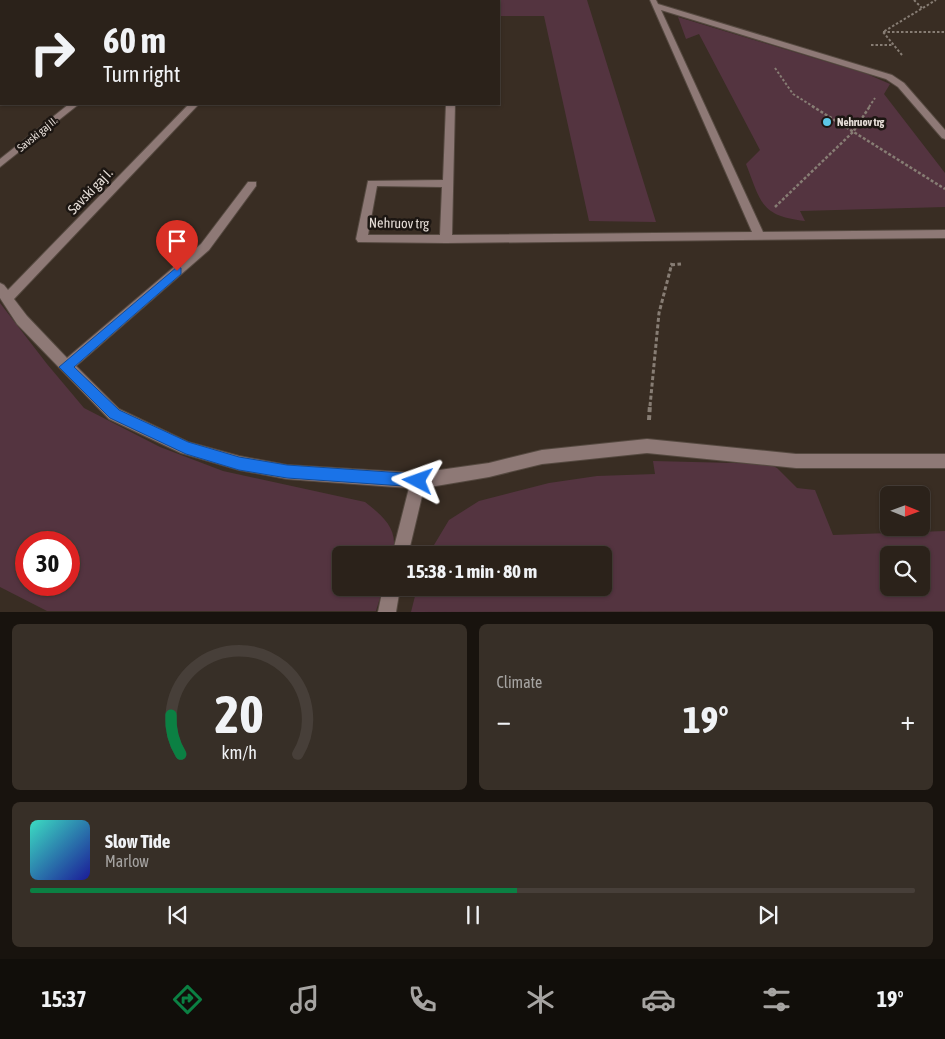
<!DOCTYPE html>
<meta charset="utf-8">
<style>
body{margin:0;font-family:"Asap Condensed",sans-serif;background:#372f27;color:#f1f3f6;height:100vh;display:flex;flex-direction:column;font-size:19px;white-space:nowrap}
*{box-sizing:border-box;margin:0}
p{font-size:16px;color:#a6a4a2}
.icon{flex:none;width:28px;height:28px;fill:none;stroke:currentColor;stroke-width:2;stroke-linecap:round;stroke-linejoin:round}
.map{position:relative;height:612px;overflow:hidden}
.side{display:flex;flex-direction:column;gap:12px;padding:12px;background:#18130e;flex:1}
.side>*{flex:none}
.top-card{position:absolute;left:0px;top:0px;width:500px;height:105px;box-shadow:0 1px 4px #0004,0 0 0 1px #473f39;background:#2b221a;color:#f1f3f6;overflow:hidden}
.needle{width:32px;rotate:91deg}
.tools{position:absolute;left:880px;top:486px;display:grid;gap:10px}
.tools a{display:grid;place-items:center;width:50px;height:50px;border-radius:8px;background:#2b221a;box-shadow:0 1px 4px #0004,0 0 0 1px #473f39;font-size:25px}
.speed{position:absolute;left:15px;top:531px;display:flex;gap:10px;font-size:25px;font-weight:700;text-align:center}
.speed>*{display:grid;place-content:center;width:65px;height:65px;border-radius:50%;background:#2b221a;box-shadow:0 1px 4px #0004,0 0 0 1px #473f39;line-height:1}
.speed .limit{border:8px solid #d22;background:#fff;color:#111}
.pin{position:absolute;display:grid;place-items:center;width:42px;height:42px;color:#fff;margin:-51px -21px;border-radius:50% 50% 50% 0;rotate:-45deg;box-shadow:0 0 5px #0007}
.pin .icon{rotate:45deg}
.me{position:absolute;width:55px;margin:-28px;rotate:274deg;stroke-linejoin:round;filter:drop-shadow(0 0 4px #0008)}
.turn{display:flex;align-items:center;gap:18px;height:105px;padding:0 20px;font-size:22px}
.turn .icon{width:65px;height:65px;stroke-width:2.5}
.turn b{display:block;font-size:35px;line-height:42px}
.big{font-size:38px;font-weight:700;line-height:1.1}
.side .tile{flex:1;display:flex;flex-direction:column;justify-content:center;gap:8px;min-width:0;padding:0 18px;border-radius:8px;background:#372f27}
.side .dial{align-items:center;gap:0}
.dial svg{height:130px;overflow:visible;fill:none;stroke:#473f39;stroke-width:7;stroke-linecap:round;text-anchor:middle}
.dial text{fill:#f1f3f6;stroke:none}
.song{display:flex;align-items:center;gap:15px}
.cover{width:60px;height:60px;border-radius:8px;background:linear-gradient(135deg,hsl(170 70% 55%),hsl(240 70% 35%))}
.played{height:5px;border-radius:2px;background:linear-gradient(90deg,#0b8043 55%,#473f39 55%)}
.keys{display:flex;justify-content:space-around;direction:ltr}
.heat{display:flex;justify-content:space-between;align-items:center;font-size:28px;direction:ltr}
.side .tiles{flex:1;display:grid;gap:12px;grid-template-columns:1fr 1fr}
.tile:last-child{grid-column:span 2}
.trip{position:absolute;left:332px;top:546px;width:280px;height:50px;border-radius:8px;background:#2b221a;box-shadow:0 1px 4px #0004,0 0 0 1px #473f39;font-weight:700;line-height:50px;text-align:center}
.menu{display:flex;height:80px;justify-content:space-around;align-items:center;background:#110e0a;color:#a6a4a2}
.menu .icon{width:35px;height:35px}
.menu .current{color:#0b8043}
.menu b{font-size:22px;color:#f1f3f6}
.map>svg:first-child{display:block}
.green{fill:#543440;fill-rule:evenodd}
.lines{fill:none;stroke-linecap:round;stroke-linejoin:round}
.minor-casing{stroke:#554940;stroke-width:2}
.path-far3{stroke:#877d74;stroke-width:2;stroke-dasharray:2.5 2;stroke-linecap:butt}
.path-far2{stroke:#877d74;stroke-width:2.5;stroke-dasharray:3 2;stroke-linecap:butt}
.path-far1{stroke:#877d74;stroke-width:3;stroke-dasharray:4 2.5;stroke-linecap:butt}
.path{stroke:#877d74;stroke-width:4;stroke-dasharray:5 3;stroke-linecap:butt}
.minor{fill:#8e7976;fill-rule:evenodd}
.route{fill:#1a73e8;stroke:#114b97}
.poi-dot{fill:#5cc7e7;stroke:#1c1612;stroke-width:2}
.labels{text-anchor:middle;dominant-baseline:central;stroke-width:5;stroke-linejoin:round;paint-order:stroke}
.far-poi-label{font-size:11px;font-weight:bold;fill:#e5ddd7;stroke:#1c1612;text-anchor:start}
.far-street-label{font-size:11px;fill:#e5ddd7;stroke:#1c1612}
.street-label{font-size:14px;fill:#e5ddd7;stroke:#1c1612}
</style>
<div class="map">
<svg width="945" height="612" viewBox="0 0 945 612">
<rect width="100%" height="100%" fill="#392d23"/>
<!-- green -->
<g class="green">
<polygon points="479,0 587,0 656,222 589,221 544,16 499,16 499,1 477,1"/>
<path d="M678,17L867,74L890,84L884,94L945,173V207L800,211L805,221C760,216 761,202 746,164L760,150L699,34L686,39Z"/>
<path d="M0,303L47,364L84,408L160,447L223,471L365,502C383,516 400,530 392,555H341V588H383L376,611H47L0,587ZM26,542H69V585H26Z"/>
<path d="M653,461L769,464L777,468L797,488L815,490L833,535L945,531V611L411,612L417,588H604V555H428L449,520L479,501L549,483L597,476L655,474ZM889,555H921V588H889Z"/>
</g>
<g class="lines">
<!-- minor casing -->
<g class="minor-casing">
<g id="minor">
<path d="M650,0H656L658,4L892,75L904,83L945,130V139L942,138L898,87L886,79L661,10L763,232L945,230V238L446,243L358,242L356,239L368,181L443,180L446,104H455L452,235L752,232ZM377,186L442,187L440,235H368Z"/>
<polygon points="69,104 79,104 0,167 0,159"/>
<polygon points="189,104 199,104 14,299 27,316 67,358 201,244 248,182 256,182 256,186 209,250 76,366 119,409 188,442 239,456 287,465 418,473 489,463 542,450 647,439 796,454 945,454 945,468 796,468 647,453 542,464 489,477 424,488 408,555 392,555 409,488 287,479 239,470 181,453 109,419 17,324 0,298 0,283 4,285 8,290"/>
<polygon points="383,588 400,588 396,612 378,612"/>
</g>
</g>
<!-- path-far3 -->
<g class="path-far3">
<polyline points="914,0 922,8"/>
<polyline points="883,32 945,32"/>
<polyline points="871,45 892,45"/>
<polyline points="902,55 883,32 936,0"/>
<polyline points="775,68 793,94 814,107"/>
<polyline points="869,107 875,98"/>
</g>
<!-- path-far2 -->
<g class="path-far2">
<polyline points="812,106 945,189"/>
<polyline points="775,207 853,132 870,106"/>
</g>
<!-- path-far1 -->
<g class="path-far1">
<polyline points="671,265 681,264"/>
<polyline points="650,406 659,313 672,263"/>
</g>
<!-- path -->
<polyline class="path" points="649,420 650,404"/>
<!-- minor -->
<use href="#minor" class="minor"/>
</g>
<!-- route -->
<polygon class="route" points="177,267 181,268 181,274 74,367 119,410 188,442 239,457 287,465 418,474 423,476 425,481 423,485 418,487 287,478 239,470 186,454 110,418 59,367"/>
<!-- markers -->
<circle class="poi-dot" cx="827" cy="122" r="5"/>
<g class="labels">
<!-- far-poi labels -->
<g class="far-poi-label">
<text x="837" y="122">Nehruov trg</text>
</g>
<!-- far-street labels -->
<g class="far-street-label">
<text transform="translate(37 134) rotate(-39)">Savski gaj II.</text>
</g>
<!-- street labels -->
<g class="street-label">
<text transform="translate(90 191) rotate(-46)">Savski gaj I.</text>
<text transform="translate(399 223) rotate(1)">Nehruov trg</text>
</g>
</g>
</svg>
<div class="tools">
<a><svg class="needle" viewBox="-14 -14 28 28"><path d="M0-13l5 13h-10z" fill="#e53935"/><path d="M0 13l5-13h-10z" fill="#a6a4a2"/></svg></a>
<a><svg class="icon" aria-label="search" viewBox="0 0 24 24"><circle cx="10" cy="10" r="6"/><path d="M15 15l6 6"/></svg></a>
</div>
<div class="speed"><div class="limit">30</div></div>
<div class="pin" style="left:177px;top:271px;background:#d93025"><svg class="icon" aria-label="arrive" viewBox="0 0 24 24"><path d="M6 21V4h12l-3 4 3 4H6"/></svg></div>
<svg class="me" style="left:418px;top:481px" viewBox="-20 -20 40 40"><path d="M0-17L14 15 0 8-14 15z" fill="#1a73e8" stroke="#fff" stroke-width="4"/></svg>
<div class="trip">15:38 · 1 min · 80 m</div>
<div class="top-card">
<div class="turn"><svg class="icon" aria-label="right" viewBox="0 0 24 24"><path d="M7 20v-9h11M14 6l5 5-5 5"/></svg><div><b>60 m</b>Turn right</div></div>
</div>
</div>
<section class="side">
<div class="tiles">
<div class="tile dial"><svg viewBox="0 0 100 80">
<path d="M14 69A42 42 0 1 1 86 69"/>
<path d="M14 69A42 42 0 0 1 8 45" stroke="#0b8043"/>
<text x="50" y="56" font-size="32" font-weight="700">20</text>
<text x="50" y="72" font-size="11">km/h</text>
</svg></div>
<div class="tile"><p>Climate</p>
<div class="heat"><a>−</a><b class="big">19°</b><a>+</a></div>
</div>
<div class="tile">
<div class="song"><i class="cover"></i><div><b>Slow Tide</b><p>Marlow</p></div></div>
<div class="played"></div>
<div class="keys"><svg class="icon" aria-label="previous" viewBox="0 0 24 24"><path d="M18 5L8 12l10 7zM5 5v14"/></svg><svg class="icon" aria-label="pause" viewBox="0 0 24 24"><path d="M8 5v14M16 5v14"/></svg><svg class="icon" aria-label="next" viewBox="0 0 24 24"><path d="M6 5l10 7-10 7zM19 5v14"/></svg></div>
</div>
</div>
</section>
<nav class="menu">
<b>15:37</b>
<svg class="icon current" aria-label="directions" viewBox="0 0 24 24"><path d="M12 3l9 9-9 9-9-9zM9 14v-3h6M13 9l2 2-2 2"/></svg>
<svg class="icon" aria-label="music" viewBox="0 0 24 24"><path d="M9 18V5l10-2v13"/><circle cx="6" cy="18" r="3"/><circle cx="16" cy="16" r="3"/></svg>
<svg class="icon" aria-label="phone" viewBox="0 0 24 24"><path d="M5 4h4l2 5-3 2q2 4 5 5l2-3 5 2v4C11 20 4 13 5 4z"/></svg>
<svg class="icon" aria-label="climate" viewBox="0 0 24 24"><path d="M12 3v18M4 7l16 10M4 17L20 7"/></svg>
<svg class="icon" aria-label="car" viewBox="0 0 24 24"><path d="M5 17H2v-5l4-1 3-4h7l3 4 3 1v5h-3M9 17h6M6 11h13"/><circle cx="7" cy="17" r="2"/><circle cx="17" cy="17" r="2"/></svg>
<svg class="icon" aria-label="filters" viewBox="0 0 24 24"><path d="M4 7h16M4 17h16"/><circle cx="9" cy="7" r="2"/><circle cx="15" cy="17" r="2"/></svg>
<b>19°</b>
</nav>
